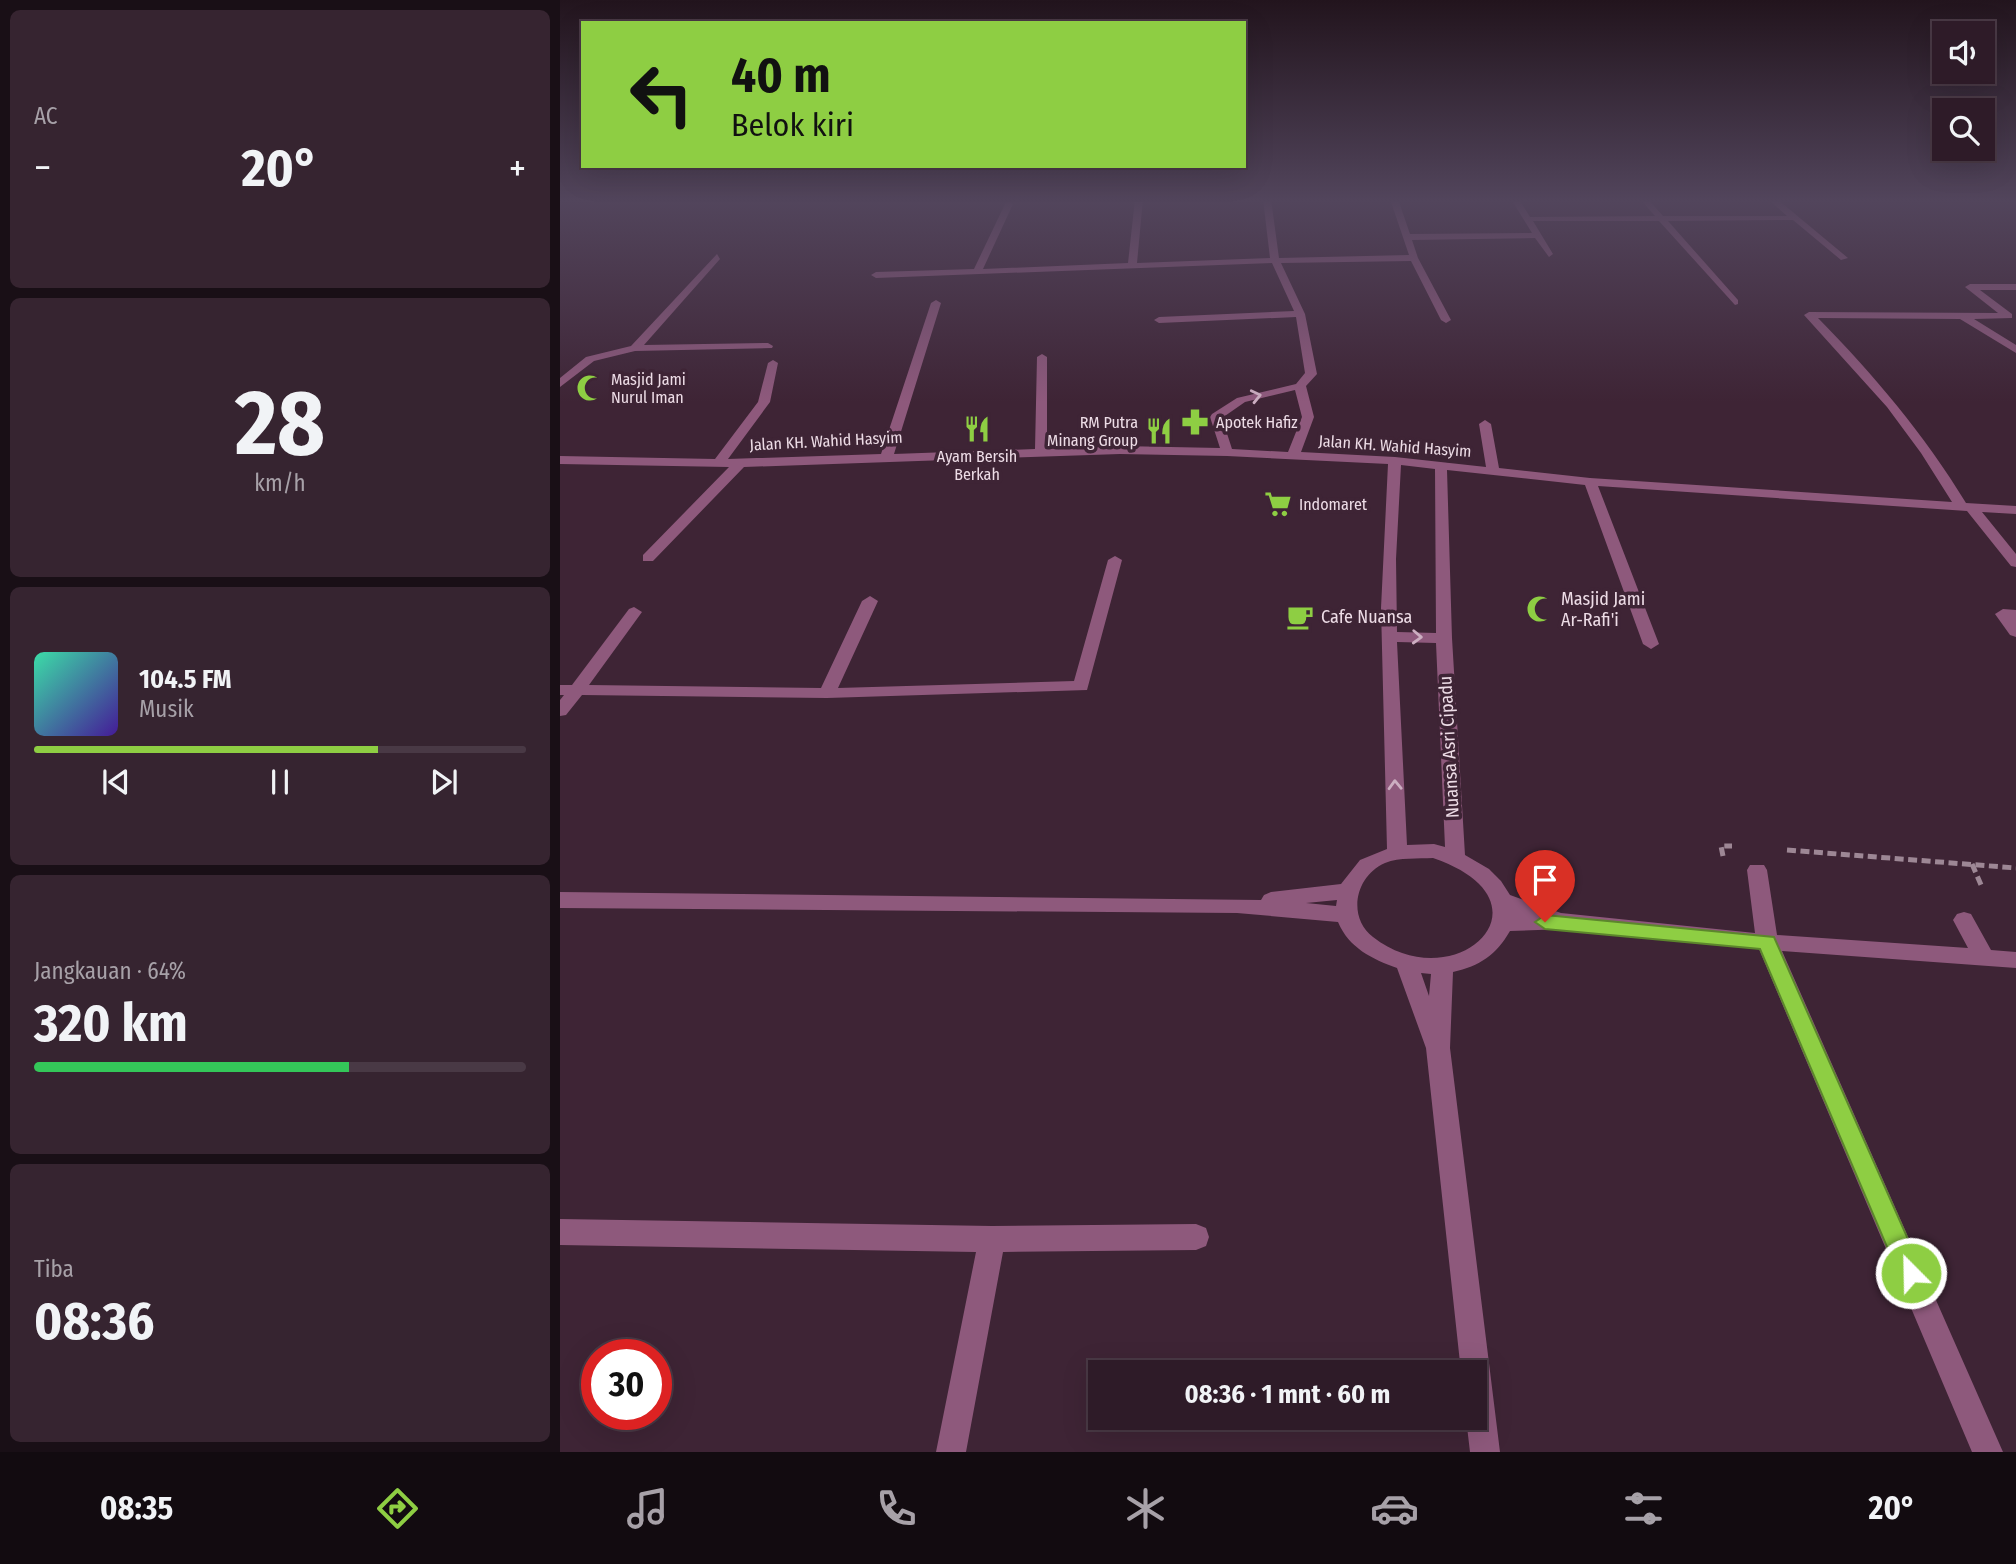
<!DOCTYPE html>
<html lang="id">
<meta charset="utf-8">
<style>
body{margin:0;font-family:"Fira Sans Condensed",sans-serif;background:#362430;color:#f1f3f6;height:100vh;display:flex;flex-direction:column;font-size:26px;white-space:nowrap}
*{box-sizing:border-box;margin:0}
p{font-size:23px;color:#a7a1a8}
.icon{flex:none;width:38px;height:38px;fill:none;stroke:currentColor;stroke-width:2;stroke-linecap:round;stroke-linejoin:round}
.map{position:relative;flex:1;overflow:hidden}
.panel{display:flex;flex-direction:column;gap:10px;padding:10px;background:#190f16;width:560px}
.panel>*{flex:none}
.hud{position:absolute;left:21px;top:21px;width:665px;height:147px;border-radius:0px;box-shadow:0 7px 28px #0002,0 0 0 2px #493945;background:#8ece43;color:#111;overflow:hidden}
.tools{position:absolute;left:1372px;top:21px;display:grid;gap:14px}
.tools a{display:grid;place-items:center;width:63px;height:63px;border-radius:0px;background:#2e1b28;box-shadow:0 7px 28px #0002,0 0 0 2px #493945;font-size:35px}
.speed{position:absolute;left:21px;top:1339px;display:flex;gap:14px;font-size:35px;font-weight:700;text-align:center}
.speed>*{display:grid;place-content:center;width:91px;height:91px;border-radius:50%;background:#2e1b28;box-shadow:0 7px 28px #0002,0 0 0 2px #493945;line-height:1}
.speed .limit{border:10px solid #d22;background:#fff;color:#111}
.pin{position:absolute;display:grid;place-items:center;width:60px;height:60px;color:#fff;margin:-72px -30px;border-radius:50% 50% 50% 0;rotate:-45deg;box-shadow:0 0 7px #0007}
.pin .icon{rotate:45deg}
.me{position:absolute;width:77px;margin:-38px;rotate:337deg;stroke-linejoin:round;filter:drop-shadow(0 0 5px #0008)}
.turn{display:flex;align-items:center;gap:24px;height:147px;padding:0 35px;font-size:32px}
.turn .icon{width:91px;height:91px;stroke-width:2.5}
.turn b{display:block;font-size:49px;line-height:60px}
.big{font-size:52px;font-weight:700;line-height:1.1}
.panel .widget{flex:1;display:flex;flex-direction:column;justify-content:center;gap:10px;min-width:0;padding:0 24px;border-radius:10px;background:#362430}
.panel .dial{align-items:center;gap:0}
.dial b{font-size:91px;line-height:1}
.song{display:flex;align-items:center;gap:21px}
.cover{width:84px;height:84px;border-radius:10px;background:linear-gradient(135deg,hsl(160 70% 55%),hsl(260 70% 35%))}
.played{height:7px;border-radius:4px;background:linear-gradient(90deg,#8ece43 70%,#493945 70%)}
.keys{display:flex;justify-content:space-around;direction:ltr}
.heat{display:flex;justify-content:space-between;align-items:center;font-size:38px;direction:ltr}
.charge{height:10px;border-radius:5px;background:linear-gradient(90deg,#34c759 64%,#493945 0)}
.trip{position:absolute;left:528px;top:1360px;width:399px;height:70px;border-radius:0px;background:#2e1b28;box-shadow:0 7px 28px #0002,0 0 0 2px #493945;font-weight:700;line-height:70px;text-align:center}
.tab-bar{display:flex;height:112px;justify-content:space-around;align-items:center;background:#120b10;color:#a7a1a8}
.tab-bar .icon{width:49px;height:49px}
.tab-bar .active{color:#8ece43}
.tab-bar b{font-size:32px;color:#f1f3f6}
main{display:flex;flex:1;min-height:0}
.map>svg:first-child{display:block}
.lines{fill:none;stroke-linecap:round;stroke-linejoin:round}
.path{stroke:#9d8795;stroke-width:5;stroke-dasharray:9 4.5;stroke-linecap:butt}
.minor{fill:#8e597c;fill-rule:evenodd}
.oneway{stroke:#ccaec1}
.route{fill:#8ece43;stroke:#5c862c;stroke-width:2}
.labels{text-anchor:middle;dominant-baseline:central;stroke-width:7;stroke-linejoin:round;paint-order:stroke}
.far-poi-label{font-size:16px;fill:#eddce6;stroke:#3e2435;text-anchor:start}
.far-street-label{font-size:16px;fill:#eddce6;stroke:#3e2435}
.poi-label{font-size:18px;fill:#eddce6;stroke:#3e2435;text-anchor:start}
.street-label{font-size:18px;fill:#eddce6;stroke:#3e2435}
</style>
<main>
<section class="panel">
<div class="widget"><p>AC</p>
<div class="heat"><a>−</a><b class="big">20°</b><a>+</a></div>
</div>
<div class="widget dial"><b>28</b><p>km/h</p></div>
<div class="widget">
<div class="song"><i class="cover"></i><div><b>104.5 FM</b><p>Musik</p></div></div>
<div class="played"></div>
<div class="keys"><svg class="icon" aria-label="previous" viewBox="0 0 24 24"><path d="M18 5L8 12l10 7zM5 5v14"/></svg><svg class="icon" aria-label="pause" viewBox="0 0 24 24"><path d="M8 5v14M16 5v14"/></svg><svg class="icon" aria-label="next" viewBox="0 0 24 24"><path d="M6 5l10 7-10 7zM19 5v14"/></svg></div>
</div>
<div class="widget"><p>Jangkauan · 64%</p><b class="big">320 km</b><div class="charge"></div></div>
<div class="widget"><p>Tiba</p><b class="big">08:36</b></div>
</section>
<div class="map">
<svg width="1456" height="1452" viewBox="0 0 1456 1452">
<rect width="100%" height="100%" fill="#3e2435"/>
<g class="lines">
<!-- path -->
<g class="path">
<polyline points="1227,850 1456,868"/>
<polyline points="1163,856 1161,846 1172,846"/>
<polyline points="1412,864 1422,887"/>
</g>
<!-- minor -->
<g class="minor">
<path d="M575,199H583L577,263L710,258L703,199H711L719,258L849,255L830,199H838L850,234L972,233L951,199H959L970,217L1095,216L1080,199H1088L1103,216H1227L1208,199H1217L1288,258L1281,260L1233,220L1108,221L1178,300V304L1175,305L1099,221H973L993,254L989,257L975,238L852,240L858,258L891,320L886,323L881,320L851,261L721,263L745,314L757,374L746,386L754,417L741,452L835,457L926,467L919,424L925,420L931,424L939,468L1030,478L1392,502L1361,453L1327,407L1244,315L1249,312L1438,313L1405,287L1410,284H1456V290H1420L1452,314V318L1414,319L1456,345V353L1400,319L1258,318C1314,375 1364,434 1406,503L1456,506V514L1422,512L1456,554V567L1451,566L1407,511L1038,486L1099,644L1091,649L1083,644L1025,485L887,470L892,638L905,855L929,869L941,881L950,895L1001,913L1195,933L1187,870L1190,865H1204L1207,870L1217,935L1408,948L1393,920L1397,914L1404,912L1411,914L1431,950L1456,952V968L1222,951L1443,1452H1412L1199,949L1006,929L950,931C936,955 920,966 893,972L890,1048L940,1452H910L906,1418H915V1372H901L866,1048L837,968C812,959 789,948 778,922L677,913L0,908V892L701,900L704,895L711,892L781,884L800,860L827,849L821,608L828,464L667,456L560,454L184,467L93,561H83V555L169,467L0,464V456L155,459L198,402L208,363L213,360L218,363L210,402L168,459L321,454L371,303L376,300L381,303L334,454L475,449L477,357L482,354L487,357V449L560,446L660,448L650,417L652,414L677,398L736,384L745,373L736,317L599,323L594,320L599,317L734,311L712,263L316,278L311,275L316,272L414,269L445,204L449,202L453,204L423,269L568,263ZM735,390L742,417L728,452L672,449L662,418L685,402ZM841,465L875,469L876,633L837,632L836,559ZM837,642L876,643L885,847L874,844L847,845ZM873,858C1001,902 895,1001 813,937C787,917 795,876 825,863C840,857 858,859 873,858ZM777,900L776,906L746,903ZM861,973L871,974L869,996Z"/>
<polygon points="157,254 160,259 84,345 208,343 213,346 212,348 75,351 34,361 0,387 0,378 26,357 71,346"/>
<polygon points="555,556 562,560 527,690 267,698 22,695 6,715 0,716 0,700 4,695 0,695 0,685 12,685 69,609 74,607 82,612 29,685 261,688 302,601 310,596 318,601 278,688 514,681 548,560"/>
<polygon points="1443,609 1456,610 1456,637 1450,635 1435,614"/>
<polygon points="0,1219 432,1226 636,1224 646,1228 649,1237 646,1246 636,1250 443,1252 406,1452 376,1452 416,1252 0,1245"/>
</g>
</g>
<!-- one-way arrows -->
<defs><path id="oneway-chevron" d="M-2-3.5L2.5 0L-2 3.5" fill="none" stroke-width="1.6" stroke-linecap="round" stroke-linejoin="round" transform="scale(1.75)"/></defs>
<g class="oneway">
<use href="#oneway-chevron" transform="translate(696 396) rotate(-13)"/>
<use href="#oneway-chevron" transform="translate(857 637) rotate(2)"/>
<use href="#oneway-chevron" transform="translate(835 785) rotate(-92)"/>
</g>
<!-- sky -->
<linearGradient id="sky" x2="0" y2="1"><stop stop-color="#22141d"/><stop offset="0.5" stop-color="#52455c"/><stop offset="1" stop-color="#52455c" stop-opacity="0"/></linearGradient>
<rect width="1456" height="402" fill="url(#sky)"/>
<!-- route -->
<polygon class="route" points="985,915 1214,937 1363,1273 1360,1282 1351,1286 1342,1282 1200,949 985,929 975,922"/>
<!-- icons -->
<defs>
<g id="mosque-bare" transform="scale(2.1)"><path d="M3.5-4.9A6 6 0 1 0 3.5 4.9A5 5 0 1 1 3.5-4.9Z" fill="#8ece43" stroke="#3e2435" stroke-width="2.5" paint-order="stroke"/></g>
<g id="pharmacy-bare" transform="scale(2.1)"><path d="M-2-6h4v4h4v4h-4v4h-4v-4h-4v-4h4Z" fill="#8ece43" stroke="#3e2435" stroke-width="2.5" paint-order="stroke"/></g>
<g id="restaurant-bare" transform="scale(2.1)"><path d="M-5-6h1v4h1v-4h1v4h1v-4h1v5L-1.5 .5V6h-2V.5L-5-1ZM5-6V6H3V1.5H1.5Q1.5-4 5-6Z" fill="#8ece43" stroke="#3e2435" stroke-width="2.5" paint-order="stroke"/></g>
<g id="supermarket-bare" transform="scale(2.1)"><path d="M-6-5.5h2.5l.6 2H6L4.5 2H-2.5L-4.4-4H-6ZM-1.5 3.2a1.3 1.3 0 1 0 .1 0ZM3 3.2a1.3 1.3 0 1 0 .1 0Z" fill="#8ece43" stroke="#3e2435" stroke-width="2.5" paint-order="stroke"/></g>
<g id="cafe-bare" transform="scale(2.1)"><path d="M-5.5-4.5H6V0H3Q3 3.5 0 3.5H-2.5Q-5.5 3.5-5.5 0ZM3-3.2v2h1.7v-2ZM-6 4.5H4V6H-6Z" fill="#8ece43" stroke="#3e2435" stroke-width="2.5" paint-order="stroke"/></g>
</defs>
<g fill-rule="evenodd">
<use href="#mosque-bare" x="30" y="388"/>
<use href="#pharmacy-bare" x="635" y="422"/>
<use href="#restaurant-bare" x="417" y="429"/>
<use href="#restaurant-bare" x="599" y="431"/>
<use href="#supermarket-bare" x="718" y="504"/>
<use href="#mosque-bare" x="980" y="609"/>
<use href="#cafe-bare" x="740" y="617"/>
</g>
<g class="labels">
<!-- far-poi labels -->
<g class="far-poi-label">
<text x="51" y="379">Masjid Jami<tspan x="51" dy="18">Nurul Iman</tspan></text>
<text x="578" y="422" text-anchor="end">RM Putra<tspan x="578" dy="18">Minang Group</tspan></text>
<text x="656" y="422">Apotek Hafiz</text>
<text x="417" y="456" text-anchor="middle">Ayam Bersih<tspan x="417" dy="18">Berkah</tspan></text>
<text x="739" y="504">Indomaret</text>
</g>
<!-- far-street labels -->
<g class="far-street-label">
<text transform="translate(266 441) rotate(-3)">Jalan KH. Wahid Hasyim</text>
<text transform="translate(835 446) rotate(4)">Jalan KH. Wahid Hasyim</text>
</g>
<!-- poi labels -->
<g class="poi-label">
<text x="1001" y="599">Masjid Jami<tspan x="1001" dy="21">Ar-Rafi'i</tspan></text>
<text x="761" y="617">Cafe Nuansa</text>
</g>
<!-- street labels -->
<g class="street-label">
<text transform="translate(889 747) rotate(-93)">Nuansa Asri Cipadu</text>
</g>
</g>
</svg>
<div class="tools">
<a><svg class="icon" aria-label="sound" viewBox="0 0 24 24"><path d="M4 9h4l5-4v14l-5-4H4zM17 9q2 3 0 6"/></svg></a>
<a><svg class="icon" aria-label="search" viewBox="0 0 24 24"><circle cx="10" cy="10" r="6"/><path d="M15 15l6 6"/></svg></a>
</div>
<div class="speed"><div class="limit">30</div></div>
<div class="pin" style="left:985px;top:922px;background:#d93025"><svg class="icon" aria-label="arrive" viewBox="0 0 24 24"><path d="M6 21V4h12l-3 4 3 4H6"/></svg></div>
<svg class="me" style="left:1351px;top:1273px" viewBox="-20 -20 40 40"><circle r="17" fill="#8ece43" stroke="#fff" stroke-width="3"/><path d="M0-11L8 9 0 5-8 9z" fill="#fff"/></svg>
<div class="trip">08:36 · 1 mnt · 60 m</div>
<div class="hud">
<div class="turn"><svg class="icon" aria-label="left" viewBox="0 0 24 24"><path d="M17 20v-9H6M10 6l-5 5 5 5"/></svg><div><b>40 m</b>Belok kiri</div></div>
</div>
</div>
</main>
<nav class="tab-bar">
<b>08:35</b>
<svg class="icon active" aria-label="directions" viewBox="0 0 24 24"><path d="M12 3l9 9-9 9-9-9zM9 14v-3h6M13 9l2 2-2 2"/></svg>
<svg class="icon" aria-label="music" viewBox="0 0 24 24"><path d="M9 18V5l10-2v13"/><circle cx="6" cy="18" r="3"/><circle cx="16" cy="16" r="3"/></svg>
<svg class="icon" aria-label="phone" viewBox="0 0 24 24"><path d="M5 4h4l2 5-3 2q2 4 5 5l2-3 5 2v4C11 20 4 13 5 4z"/></svg>
<svg class="icon" aria-label="climate" viewBox="0 0 24 24"><path d="M12 3v18M4 7l16 10M4 17L20 7"/></svg>
<svg class="icon" aria-label="car" viewBox="0 0 24 24"><path d="M5 17H2v-5l4-1 3-4h7l3 4 3 1v5h-3M9 17h6M6 11h13"/><circle cx="7" cy="17" r="2"/><circle cx="17" cy="17" r="2"/></svg>
<svg class="icon" aria-label="filters" viewBox="0 0 24 24"><path d="M4 7h16M4 17h16"/><circle cx="9" cy="7" r="2"/><circle cx="15" cy="17" r="2"/></svg>
<b>20°</b>
</nav>
